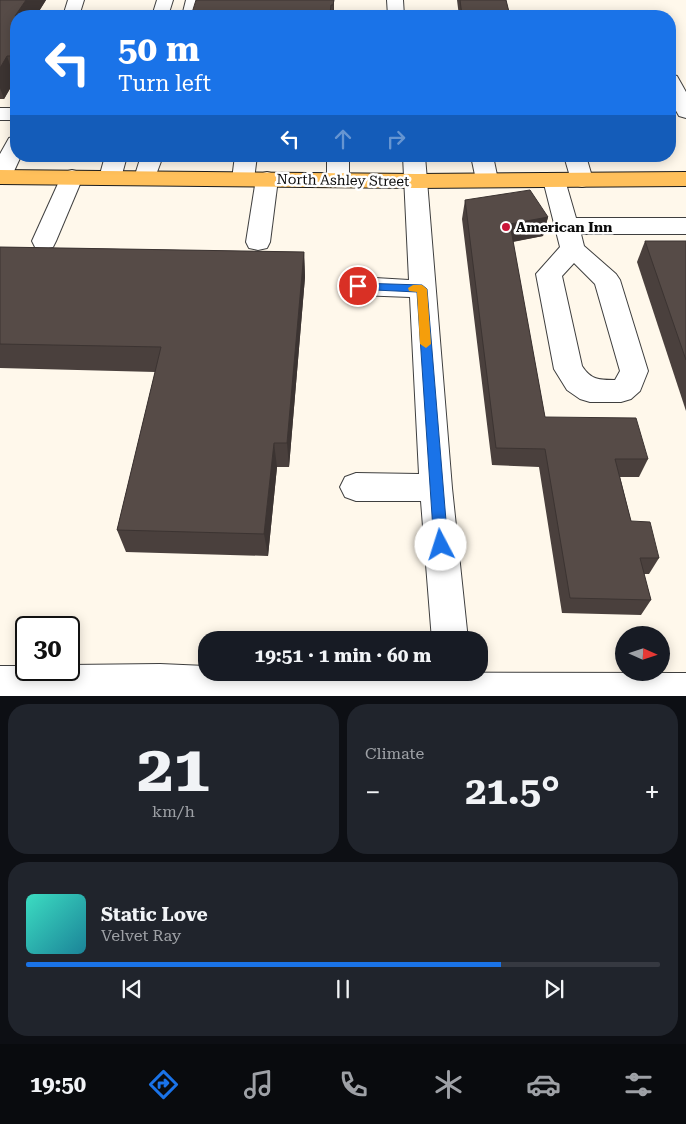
<!DOCTYPE html>
<meta charset="utf-8">
<style>
body{margin:0;font-family:"Roboto Serif",serif;background:#20242c;color:#f1f3f6;height:100vh;display:flex;flex-direction:column;font-size:19px;white-space:nowrap}
*{box-sizing:border-box;margin:0}
p{font-size:16px;color:#9ea1a6}
.icon{flex:none;width:28px;height:28px;fill:none;stroke:currentColor;stroke-width:2;stroke-linecap:round;stroke-linejoin:round}
.map{position:relative;height:696px;overflow:hidden}
.side{display:flex;flex-direction:column;gap:8px;padding:8px;background:#0d0f14;flex:1}
.side>*{flex:none}
.banner{position:absolute;left:10px;top:10px;width:666px;height:152px;border-radius:20px;box-shadow:0 2px 12px #0003;background:#1a73e8;color:#fff;overflow:hidden}
.needle{width:32px;rotate:93deg}
.controls{position:absolute;left:615px;top:626px;display:grid;gap:10px}
.controls a{display:grid;place-items:center;width:55px;height:55px;border-radius:50%;background:#171b24;box-shadow:0 2px 12px #0003;font-size:25px}
.speed{position:absolute;left:15px;top:616px;display:flex;gap:10px;font-size:25px;font-weight:700;text-align:center}
.speed>*{display:grid;place-content:center;width:65px;height:65px;border-radius:50%;background:#171b24;box-shadow:0 2px 12px #0003;line-height:1}
.speed .limit{border:2px solid #111;border-radius:8px;background:#fff;color:#111}
.pin{position:absolute;display:grid;place-items:center;width:42px;height:42px;color:#fff;margin:-21px;border:2px solid #fff;border-radius:50%;box-shadow:0 1px 5px #0007}
.me{position:absolute;width:55px;margin:-28px;rotate:355deg;stroke-linejoin:round;filter:drop-shadow(0 0 4px #0008)}
.turn{display:flex;align-items:center;gap:18px;height:105px;padding:0 25px;font-size:22px}
.turn .icon{width:65px;height:65px;stroke-width:2.5}
.turn b{display:block;font-size:35px;line-height:42px}
.lanes{display:flex;align-items:center;height:48px;padding:0 25px;background:#0003;justify-content:center;gap:25px;direction:ltr}
.lanes .off{opacity:.35}
.big{font-size:38px;font-weight:700;line-height:1.1}
.side .card{flex:1;display:flex;flex-direction:column;justify-content:center;gap:8px;min-width:0;padding:0 18px;border-radius:20px;background:#20242c}
.side .dial{align-items:center;gap:0}
.dial b{font-size:65px;line-height:1}
.song{display:flex;align-items:center;gap:15px}
.cover{width:60px;height:60px;border-radius:8px;background:linear-gradient(135deg,hsl(170 70% 55%),hsl(190 70% 35%))}
.played{height:5px;border-radius:2px;background:linear-gradient(90deg,#1a73e8 75%,#363941 75%)}
.keys{display:flex;justify-content:space-around;direction:ltr}
.heat{display:flex;justify-content:space-between;align-items:center;font-size:28px;direction:ltr}
.side .tiles{flex:1;display:grid;gap:8px;grid-template-columns:1fr 1fr}
.card:last-child{grid-column:span 2}
.trip{position:absolute;left:198px;top:631px;width:290px;height:50px;border-radius:20px;background:#171b24;box-shadow:0 2px 12px #0003;font-weight:700;line-height:50px;text-align:center}
.dock{display:flex;height:80px;justify-content:space-around;align-items:center;background:#090b0e;color:#9ea1a6}
.dock .icon{width:35px;height:35px}
.dock .active{color:#1a73e8}
.dock b{font-size:22px;color:#f1f3f6}
.map>svg:first-child{display:block}
.lines{fill:none;stroke-linecap:round;stroke-linejoin:round}
.minor-casing{stroke:#3f3f3f;stroke-width:2}
.major-casing{stroke:#1d1d1d;stroke-width:2}
.minor{fill:#fff;fill-rule:evenodd}
.major{fill:#ffc05b;fill-rule:evenodd}
.wall{fill:#4a403d}
.shaded-wall{fill:#3c3432}
.building{fill:#564b47;stroke:#3c3432}
.route{fill:#1a73e8;stroke:#114b97}
.slow{fill:#f59e0b}
.poi-dot{fill:#ca1638;stroke:#fff;stroke-width:2}
.labels{text-anchor:middle;dominant-baseline:central;stroke-width:5;stroke-linejoin:round;paint-order:stroke}
.street-label{font-size:14px;fill:#0c0c0c;stroke:#fff}
.poi-label{font-size:14px;font-weight:bold;fill:#0c0c0c;stroke:#fff;text-anchor:start}
</style>
<div class="map">
<svg width="686" height="697" viewBox="0 0 686 697">
<rect width="100%" height="100%" fill="#fff8eb"/>
<g class="lines">
<!-- minor casing -->
<g class="minor-casing">
<g id="minor">
<polygon points="68,0 84,0 79,16 63,16"/>
<polygon points="157,0 173,0 168,16 152,16"/>
<polygon points="186,0 202,0 198,16 182,16"/>
<polygon points="387,0 403,0 404,16 388,16"/>
<polygon points="670,74 677,76 686,92 686,118 679,116 670,100"/>
<rect x="0" y="108" width="16" height="12"/>
<polygon points="16,136 16,156 21,156 9,182 0,183 0,154 9,138"/>
<polygon points="105,156 127,156 121,178 118,183 110,185 102,183 99,178"/>
<polygon points="141,156 163,156 153,183 145,185 137,183 134,178"/>
<polygon points="235,156 257,156 254,179 251,184 243,186 235,184 232,179"/>
<polygon points="327,156 349,156 349,180 346,185 338,187 330,185 327,180"/>
<polygon points="403,156 425,156 452,488 468,640 432,640 421,501 356,501 345,497 340,487 345,477 356,473 419,474 410,297 358,295 349,292 345,286 349,280 358,277 409,280"/>
<polygon points="471,156 493,156 498,180 495,185 487,187 479,185 476,180"/>
<polygon points="564,156 586,156 593,180 590,185 582,187 574,185 571,180"/>
<polygon points="72,170 80,172 83,177 56,241 53,247 44,249 35,247 32,241 61,177 64,172"/>
<polygon points="267,172 275,174 278,179 270,242 267,248 258,250 249,248 246,242 256,179 259,174"/>
<path d="M554,173L562,175L565,180L576,218H686V234H581L584,246L616,274L620,280L648,371L640,391L631,399L621,402H590L580,399L567,390L554,369L536,274L560,247L543,180L546,175ZM574,263L595,284L620,371L615,380C599,380 591,380 582,366L562,276Z"/>
<polygon points="160,664 206,666 206,672 686,673 686,697 0,697 0,666 26,666 26,670 69,670 69,665"/>
</g>
</g>
<!-- major casing -->
<g class="major-casing">
<polygon id="major" points="0,170 417,174 686,172 686,186 417,188 0,184"/>
</g>
<!-- minor -->
<use href="#minor" class="minor"/>
<!-- major -->
<use href="#major" class="major"/>
</g>
<!-- wall -->
<g class="wall">
<polygon points="0,0 46,0 36,16 16,16 16,80 15,80 4,99 0,99"/>
<polygon points="334,0 334,16 191,16"/>
<polygon points="457,0 506,0 510,16 459,16"/>
<polygon points="465,200 548,217 543,236 513,242 545,417 648,459 639,477 620,477 631,521 659,558 649,574 644,574 651,600 641,615 562,613 539,467 492,465 462,219"/>
<polygon points="645,241 686,241 686,411 637,262"/>
<polygon points="0,247 304,252 305,277 289,467 277,467 268,556 126,552 117,530 155,372 0,368"/>
</g>
<!-- shaded-wall -->
<g class="shaded-wall">
<polygon points="26,0 46,0 36,16 15,16"/>
<polygon points="334,0 334,16 333,16"/>
<polygon points="7,56 15,80 4,99 0,88 0,68"/>
<polygon points="548,217 543,236 506,243 510,224"/>
<polygon points="304,252 305,277 289,467 287,443"/>
<polygon points="274,443 277,467 268,556 264,534"/>
</g>
<!-- building -->
<g class="building">
<polygon points="0,0 26,0 15,16 44,16 16,16 16,56 7,56 0,68"/>
<polygon points="196,0 334,0 333,5 331,5 330,13 295,12 294,16 191,16"/>
<polygon points="460,0 506,0 510,16 462,16"/>
<polygon points="530,190 548,217 510,224 545,417 636,418 648,459 615,459 631,521 650,522 659,558 640,558 651,600 570,598 545,449 496,448 465,200"/>
<polygon points="645,241 686,241 686,360"/>
<polygon points="0,247 304,252 287,443 274,443 264,534 117,530 161,347 0,344"/>
</g>
<!-- route -->
<polygon class="route" points="358,283 422,285 427,289 448,545 446,549 441,551 436,549 434,545 417,292 354,289 353,286"/>
<!-- slow -->
<polygon class="slow" points="413,285 422,285 427,289 431,344 426,348 420,344 417,292 409,291 408,288"/>
<!-- markers -->
<circle class="poi-dot" cx="506" cy="227" r="5"/>
<g class="labels">
<!-- street labels -->
<g class="street-label">
<text transform="translate(343 180) rotate(1)">North Ashley Street</text>
</g>
<!-- poi labels -->
<g class="poi-label">
<text x="516" y="227">American Inn</text>
</g>
</g>
</svg>
<div class="controls">
<a><svg class="needle" viewBox="-14 -14 28 28"><path d="M0-13l5 13h-10z" fill="#e53935"/><path d="M0 13l5-13h-10z" fill="#9ea1a6"/></svg></a>
</div>
<div class="speed"><div class="limit">30</div></div>
<div class="pin" style="left:358px;top:286px;background:#d93025"><svg class="icon" aria-label="arrive" viewBox="0 0 24 24"><path d="M6 21V4h12l-3 4 3 4H6"/></svg></div>
<svg class="me" style="left:441px;top:545px" viewBox="-20 -20 40 40"><circle r="19" fill="#fff"/><path d="M0-13L10 11 0 6-10 11z" fill="#1a73e8"/></svg>
<div class="trip">19:51 · 1 min · 60 m</div>
<div class="banner">
<div class="turn"><svg class="icon" aria-label="left" viewBox="0 0 24 24"><path d="M17 20v-9H6M10 6l-5 5 5 5"/></svg><div><b>50 m</b>Turn left</div></div>
<div class="lanes"><svg class="icon" aria-label="left" viewBox="0 0 24 24"><path d="M17 20v-9H6M10 6l-5 5 5 5"/></svg><svg class="icon off" aria-label="ahead" viewBox="0 0 24 24"><path d="M12 20V5M6 11l6-6 6 6"/></svg><svg class="icon off" aria-label="right" viewBox="0 0 24 24"><path d="M7 20v-9h11M14 6l5 5-5 5"/></svg></div>
</div>
</div>
<section class="side">
<div class="tiles">
<div class="card dial"><b>21</b><p>km/h</p></div>
<div class="card"><p>Climate</p>
<div class="heat"><a>−</a><b class="big">21.5°</b><a>+</a></div>
</div>
<div class="card">
<div class="song"><i class="cover"></i><div><b>Static Love</b><p>Velvet Ray</p></div></div>
<div class="played"></div>
<div class="keys"><svg class="icon" aria-label="previous" viewBox="0 0 24 24"><path d="M18 5L8 12l10 7zM5 5v14"/></svg><svg class="icon" aria-label="pause" viewBox="0 0 24 24"><path d="M8 5v14M16 5v14"/></svg><svg class="icon" aria-label="next" viewBox="0 0 24 24"><path d="M6 5l10 7-10 7zM19 5v14"/></svg></div>
</div>
</div>
</section>
<nav class="dock">
<b>19:50</b>
<svg class="icon active" aria-label="directions" viewBox="0 0 24 24"><path d="M12 3l9 9-9 9-9-9zM9 14v-3h6M13 9l2 2-2 2"/></svg>
<svg class="icon" aria-label="music" viewBox="0 0 24 24"><path d="M9 18V5l10-2v13"/><circle cx="6" cy="18" r="3"/><circle cx="16" cy="16" r="3"/></svg>
<svg class="icon" aria-label="phone" viewBox="0 0 24 24"><path d="M5 4h4l2 5-3 2q2 4 5 5l2-3 5 2v4C11 20 4 13 5 4z"/></svg>
<svg class="icon" aria-label="climate" viewBox="0 0 24 24"><path d="M12 3v18M4 7l16 10M4 17L20 7"/></svg>
<svg class="icon" aria-label="car" viewBox="0 0 24 24"><path d="M5 17H2v-5l4-1 3-4h7l3 4 3 1v5h-3M9 17h6M6 11h13"/><circle cx="7" cy="17" r="2"/><circle cx="17" cy="17" r="2"/></svg>
<svg class="icon" aria-label="filters" viewBox="0 0 24 24"><path d="M4 7h16M4 17h16"/><circle cx="9" cy="7" r="2"/><circle cx="15" cy="17" r="2"/></svg>
</nav>
